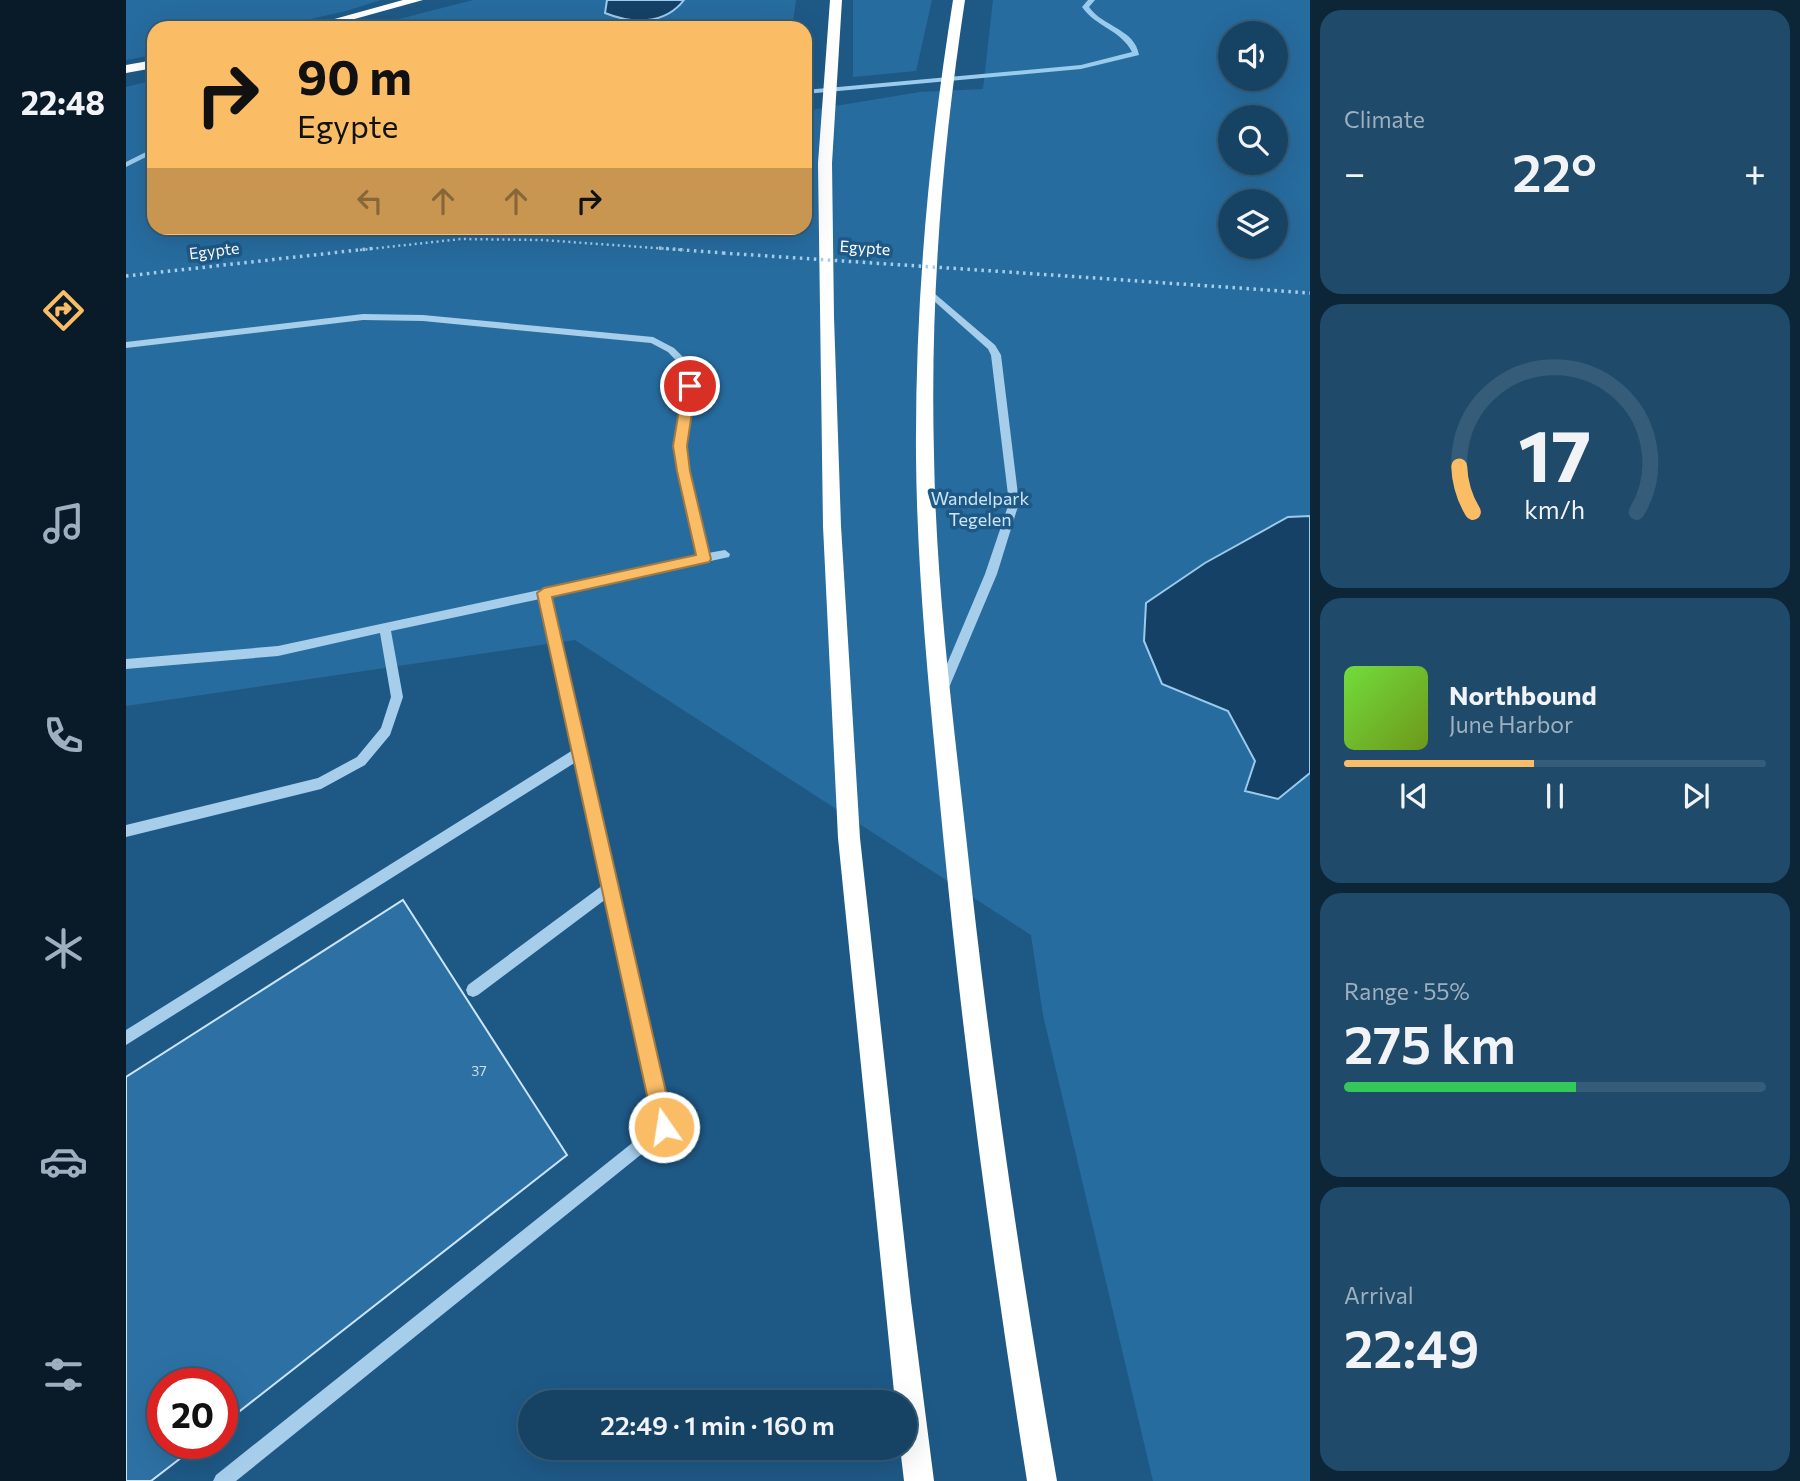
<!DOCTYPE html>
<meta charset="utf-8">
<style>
body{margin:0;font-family:Commissioner,sans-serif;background:#1f4a6a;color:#f1f3f6;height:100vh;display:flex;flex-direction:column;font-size:26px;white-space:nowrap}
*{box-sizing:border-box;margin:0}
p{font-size:23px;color:#9eb0bf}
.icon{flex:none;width:38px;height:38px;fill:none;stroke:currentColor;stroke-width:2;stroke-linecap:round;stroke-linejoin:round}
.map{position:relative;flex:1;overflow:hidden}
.details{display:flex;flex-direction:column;gap:10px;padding:10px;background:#0c2537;width:490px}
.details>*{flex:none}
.guide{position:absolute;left:21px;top:21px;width:665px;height:214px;border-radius:21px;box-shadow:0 7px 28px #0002,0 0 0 2px #355c78;background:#fabc65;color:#111;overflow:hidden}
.buttons{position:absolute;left:1092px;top:21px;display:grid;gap:14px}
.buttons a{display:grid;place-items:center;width:70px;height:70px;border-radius:50%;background:#164364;box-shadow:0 7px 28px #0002,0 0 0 2px #355c78;font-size:35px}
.speed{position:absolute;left:21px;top:1368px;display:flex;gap:14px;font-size:35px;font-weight:700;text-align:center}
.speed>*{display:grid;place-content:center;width:91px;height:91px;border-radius:50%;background:#164364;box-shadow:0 7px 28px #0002,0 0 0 2px #355c78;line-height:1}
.speed .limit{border:10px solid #d22;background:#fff;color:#111}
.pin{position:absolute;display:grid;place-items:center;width:60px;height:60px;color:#fff;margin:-30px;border:4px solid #fff;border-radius:50%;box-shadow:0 2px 7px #0007}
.me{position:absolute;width:77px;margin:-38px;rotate:347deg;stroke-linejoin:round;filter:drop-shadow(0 0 5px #0008)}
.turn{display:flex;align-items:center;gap:24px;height:147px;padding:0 35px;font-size:32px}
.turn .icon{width:91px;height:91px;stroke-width:2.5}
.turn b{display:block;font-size:49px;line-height:60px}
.lanes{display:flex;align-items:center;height:66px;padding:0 35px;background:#0003;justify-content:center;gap:35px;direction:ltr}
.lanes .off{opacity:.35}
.big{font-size:52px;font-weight:600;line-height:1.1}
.details .card{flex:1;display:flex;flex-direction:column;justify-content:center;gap:10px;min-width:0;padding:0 24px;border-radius:21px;background:#1f4a6a}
.details .dial{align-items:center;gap:0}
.dial svg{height:182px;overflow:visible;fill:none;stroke:#355c78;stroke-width:7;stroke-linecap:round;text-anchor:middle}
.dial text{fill:#f1f3f6;stroke:none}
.song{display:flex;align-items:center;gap:21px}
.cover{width:84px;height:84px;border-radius:10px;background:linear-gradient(135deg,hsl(100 70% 55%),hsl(80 70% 35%))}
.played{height:7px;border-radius:4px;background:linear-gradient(90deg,#fabc65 45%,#355c78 45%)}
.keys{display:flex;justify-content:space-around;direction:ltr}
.heat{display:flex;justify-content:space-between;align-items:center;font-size:38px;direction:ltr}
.charge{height:10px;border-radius:5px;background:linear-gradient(90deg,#34c759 55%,#355c78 0)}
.trip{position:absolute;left:392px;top:1390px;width:399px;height:70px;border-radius:35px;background:#164364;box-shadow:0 7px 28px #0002,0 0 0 2px #355c78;font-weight:600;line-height:70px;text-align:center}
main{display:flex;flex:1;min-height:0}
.dock{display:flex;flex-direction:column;width:126px;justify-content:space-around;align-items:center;background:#091b28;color:#9eb0bf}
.dock .icon{width:49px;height:49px}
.dock .on{color:#fabc65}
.dock b{font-size:32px;color:#f1f3f6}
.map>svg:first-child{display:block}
.green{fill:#276c9f;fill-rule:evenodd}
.water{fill:#144165;stroke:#9acbec;stroke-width:2}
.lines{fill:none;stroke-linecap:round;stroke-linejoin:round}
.stream{fill:#9acbec;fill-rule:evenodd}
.building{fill:#2d71a4;stroke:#cbe5f8;stroke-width:2}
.path-far1{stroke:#a6ceeb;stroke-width:2.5;stroke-dasharray:2 3.5;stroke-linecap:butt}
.path{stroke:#a6ceeb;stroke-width:3.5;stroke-dasharray:2.5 4.5;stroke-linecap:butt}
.minor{fill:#a6ceeb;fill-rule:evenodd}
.highway{fill:#fff;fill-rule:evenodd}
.path-bridge{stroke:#a6ceeb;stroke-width:3.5;stroke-dasharray:2.5 4.5;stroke-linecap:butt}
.route{fill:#fabc65;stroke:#a27a42;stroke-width:2}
.labels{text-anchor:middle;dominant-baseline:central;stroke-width:7;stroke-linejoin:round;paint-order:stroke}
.number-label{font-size:14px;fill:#cadce8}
.far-street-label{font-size:16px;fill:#fff;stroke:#1e5986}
.park-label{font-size:18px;fill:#cbe5f8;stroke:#1e5986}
</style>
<main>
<nav class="dock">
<b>22:48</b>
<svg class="icon on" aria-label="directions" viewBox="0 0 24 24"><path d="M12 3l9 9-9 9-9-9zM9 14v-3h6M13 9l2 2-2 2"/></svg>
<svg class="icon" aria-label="music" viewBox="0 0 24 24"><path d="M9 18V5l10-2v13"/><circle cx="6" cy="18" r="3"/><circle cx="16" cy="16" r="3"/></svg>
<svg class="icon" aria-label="phone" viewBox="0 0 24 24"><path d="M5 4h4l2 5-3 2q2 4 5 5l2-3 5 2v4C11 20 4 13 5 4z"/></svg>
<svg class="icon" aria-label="climate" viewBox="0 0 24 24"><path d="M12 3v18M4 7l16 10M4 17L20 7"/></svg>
<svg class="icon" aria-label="car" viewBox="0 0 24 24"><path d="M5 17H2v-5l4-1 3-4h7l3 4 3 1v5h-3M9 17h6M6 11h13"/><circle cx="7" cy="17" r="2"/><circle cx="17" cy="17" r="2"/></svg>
<svg class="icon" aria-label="filters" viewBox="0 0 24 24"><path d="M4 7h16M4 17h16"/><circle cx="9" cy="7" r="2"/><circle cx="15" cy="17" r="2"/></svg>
</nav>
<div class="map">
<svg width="1184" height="1481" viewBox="0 0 1184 1481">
<rect width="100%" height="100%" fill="#1e5986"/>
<!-- green -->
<g class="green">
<polygon points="0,0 255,0 220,11 145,28 28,28 28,55 0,60"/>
<polygon points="347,0 481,0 550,10 558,0 670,0 666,28 238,28"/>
<polygon points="727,0 806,0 790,71 727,77"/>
<path d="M867,0H1184V1481H1027L917,1015L905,935L449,640L0,706V87L28,80V228H679V111L794,92L857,89ZM1104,33H1150V79H1104ZM1104,117H1150V163H1104ZM1104,201H1150V247H1104Z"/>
</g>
<!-- water -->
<g class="water">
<path d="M481,0H558C539,25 506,24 479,13Z"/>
<polygon points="1184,516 1184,773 1152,799 1119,791 1129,761 1102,711 1036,684 1018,641 1020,603 1079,563 1162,517"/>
</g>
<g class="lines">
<!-- stream -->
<g class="stream">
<path d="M962,0H969L963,7C977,27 1009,29 1013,55L955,69L679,94V90L955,65L1006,52C995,30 970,27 956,7Z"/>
<polygon points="28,148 28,153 0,167 0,162"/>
</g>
</g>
<!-- building -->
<polygon class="building" points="277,900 441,1155 96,1425 96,1384 37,1384 37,1444 73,1444 25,1481 0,1481 0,1077"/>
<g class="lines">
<!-- path-far1 -->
<polyline class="path-far1" points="234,250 335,239 416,240 558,250"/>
<!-- path -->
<g class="path">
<polyline points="533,248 597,253"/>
<polyline points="897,273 1184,293"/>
<polyline points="0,276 250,248"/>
</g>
<!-- minor -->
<g class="minor">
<polygon points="802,288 869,345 875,355 893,503 871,574 822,690 820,693 812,693 810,690 859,574 883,503 865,355 862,349 799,293 798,291"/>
<polygon points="237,314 297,315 527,337 548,348 567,367 569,386 559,446 582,553 599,550 604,554 603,557 424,596 546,1127 543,1132 110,1481 87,1481 90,1475 530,1124 480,899 352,995 347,997 342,995 340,990 342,985 477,885 450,762 0,1045 0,1030 447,750 414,599 265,631 277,697 264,735 239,765 195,789 0,837 0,825 192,778 231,757 255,728 265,697 254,633 152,656 0,669 0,659 152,646 572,556 549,446 559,386 557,368 542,352 525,343 297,321 237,320 0,348 0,342"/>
</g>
<!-- highway -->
<g class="highway">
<polygon points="277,0 297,0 196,28 176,28"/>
<polygon points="704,0 716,0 706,163 708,317 715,526 734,838 785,1301 808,1481 778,1481 774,1447 779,1447 779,1402 769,1402 712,838 697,526 692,163"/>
<path d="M827,0H839C816,151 804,302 808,455C810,583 826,709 840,836C863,1052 894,1267 931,1481H901C867,1266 838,1052 817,835C805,708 791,582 790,455C789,302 803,151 827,0Z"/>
<polygon points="28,60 28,68 0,73 0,65"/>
</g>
<!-- path-bridge -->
<polyline class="path-bridge" points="597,253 897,273"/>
</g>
<!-- route -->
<polygon class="route" points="564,382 570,386 561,446 564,471 585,559 583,562 426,597 548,1127 545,1134 538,1137 531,1134 528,1127 411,593 418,588 570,555 551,471 547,446 557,386"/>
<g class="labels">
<!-- number labels -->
<g class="number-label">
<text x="353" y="1070">37</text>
</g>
<!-- far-street labels -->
<g class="far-street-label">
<text transform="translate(739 247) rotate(4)">Egypte</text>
<text transform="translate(88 250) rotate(-7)">Egypte</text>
</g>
<!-- park labels -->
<g class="park-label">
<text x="854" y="498">Wandelpark<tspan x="854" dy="21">Tegelen</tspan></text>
</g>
</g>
</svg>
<div class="buttons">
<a><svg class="icon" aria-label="sound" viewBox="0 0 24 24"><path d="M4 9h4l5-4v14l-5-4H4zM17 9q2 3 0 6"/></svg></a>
<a><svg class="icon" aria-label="search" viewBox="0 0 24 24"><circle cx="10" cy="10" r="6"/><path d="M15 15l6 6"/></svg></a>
<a><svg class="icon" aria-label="layers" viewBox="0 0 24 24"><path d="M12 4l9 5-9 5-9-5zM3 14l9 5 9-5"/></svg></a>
</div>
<div class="speed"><div class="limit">20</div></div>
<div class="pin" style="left:564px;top:386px;background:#d93025"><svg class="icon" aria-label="arrive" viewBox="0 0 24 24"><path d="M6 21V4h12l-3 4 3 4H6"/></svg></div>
<svg class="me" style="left:538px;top:1127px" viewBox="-20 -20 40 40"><circle r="17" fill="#fabc65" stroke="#fff" stroke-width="3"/><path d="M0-11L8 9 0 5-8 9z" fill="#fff"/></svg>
<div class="trip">22:49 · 1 min · 160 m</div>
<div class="guide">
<div class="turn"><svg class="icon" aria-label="right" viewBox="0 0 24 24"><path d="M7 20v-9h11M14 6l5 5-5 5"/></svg><div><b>90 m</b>Egypte</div></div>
<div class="lanes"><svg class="icon off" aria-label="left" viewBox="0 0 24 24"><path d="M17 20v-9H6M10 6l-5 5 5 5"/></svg><svg class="icon off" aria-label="ahead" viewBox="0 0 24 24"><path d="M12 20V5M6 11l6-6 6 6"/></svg><svg class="icon off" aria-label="ahead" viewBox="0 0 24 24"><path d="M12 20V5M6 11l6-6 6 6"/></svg><svg class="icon" aria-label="right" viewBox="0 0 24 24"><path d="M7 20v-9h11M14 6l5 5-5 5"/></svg></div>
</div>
</div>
<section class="details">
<div class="card"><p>Climate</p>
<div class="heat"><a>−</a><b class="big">22°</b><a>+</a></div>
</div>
<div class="card dial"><svg viewBox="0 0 100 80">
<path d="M14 69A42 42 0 1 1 86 69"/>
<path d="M14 69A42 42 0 0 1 8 49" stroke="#fabc65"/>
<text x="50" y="56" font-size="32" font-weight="700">17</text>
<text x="50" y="72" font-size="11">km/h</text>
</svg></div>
<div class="card">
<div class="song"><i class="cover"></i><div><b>Northbound</b><p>June Harbor</p></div></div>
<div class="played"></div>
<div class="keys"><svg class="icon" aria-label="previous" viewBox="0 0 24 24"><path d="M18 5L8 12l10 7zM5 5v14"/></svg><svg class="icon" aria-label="pause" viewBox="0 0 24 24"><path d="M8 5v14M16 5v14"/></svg><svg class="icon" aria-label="next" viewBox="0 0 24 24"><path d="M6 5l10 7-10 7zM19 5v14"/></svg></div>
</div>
<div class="card"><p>Range · 55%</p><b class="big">275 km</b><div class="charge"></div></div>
<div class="card"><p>Arrival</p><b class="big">22:49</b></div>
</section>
</main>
